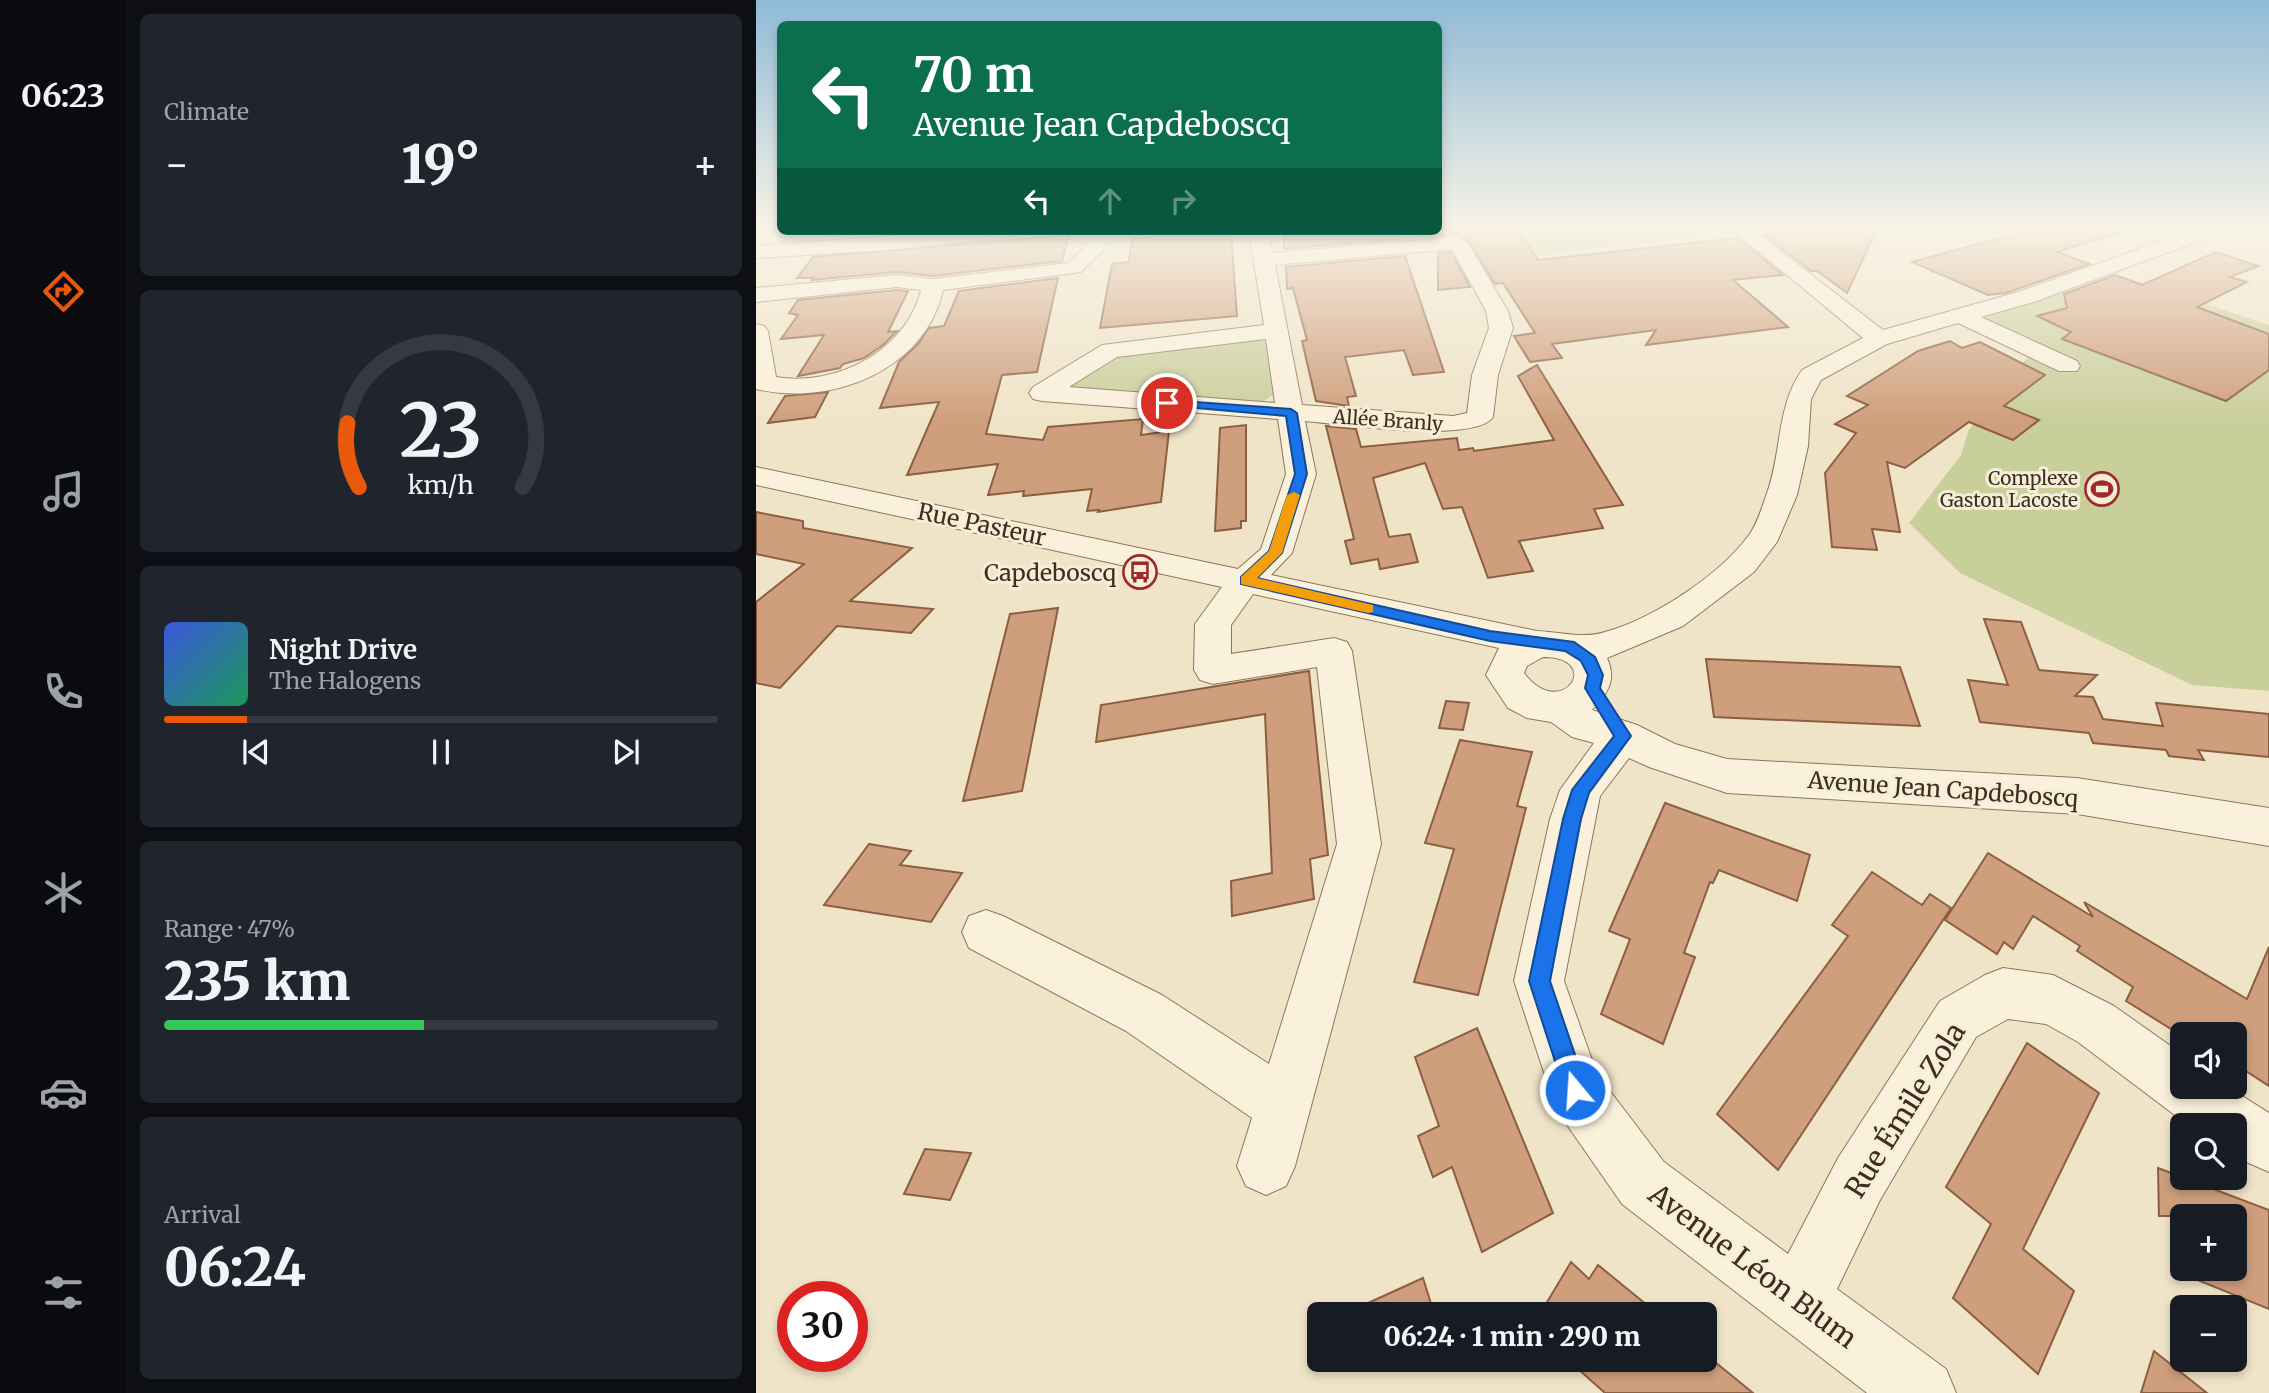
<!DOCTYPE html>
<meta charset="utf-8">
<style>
body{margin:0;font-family:Merriweather,serif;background:#20242c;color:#f1f3f6;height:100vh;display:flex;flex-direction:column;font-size:26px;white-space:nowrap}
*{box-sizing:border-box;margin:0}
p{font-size:23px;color:#9ea1a6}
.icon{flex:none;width:38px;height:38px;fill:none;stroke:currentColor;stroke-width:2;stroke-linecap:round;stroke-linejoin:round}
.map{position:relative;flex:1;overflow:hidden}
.drawer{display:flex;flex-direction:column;gap:14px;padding:14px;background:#0d0f14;width:630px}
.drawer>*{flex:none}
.banner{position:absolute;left:21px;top:21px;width:665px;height:214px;border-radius:10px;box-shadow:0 4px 10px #0003;background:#0b6e4f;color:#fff;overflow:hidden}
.controls{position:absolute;left:1414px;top:1022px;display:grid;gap:14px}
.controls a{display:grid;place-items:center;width:77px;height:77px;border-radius:10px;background:#171b24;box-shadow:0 4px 10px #0003;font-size:35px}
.speed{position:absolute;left:21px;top:1281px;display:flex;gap:14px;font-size:35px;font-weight:700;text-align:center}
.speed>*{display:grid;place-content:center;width:91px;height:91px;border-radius:50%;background:#171b24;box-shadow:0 4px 10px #0003;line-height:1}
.speed .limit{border:10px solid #d22;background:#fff;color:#111}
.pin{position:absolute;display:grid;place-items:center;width:60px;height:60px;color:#fff;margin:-30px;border:4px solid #fff;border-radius:50%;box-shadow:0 2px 7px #0007}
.me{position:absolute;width:77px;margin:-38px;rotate:342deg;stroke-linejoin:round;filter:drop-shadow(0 0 5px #0008)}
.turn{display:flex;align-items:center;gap:24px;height:147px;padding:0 21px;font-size:32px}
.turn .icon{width:91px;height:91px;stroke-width:2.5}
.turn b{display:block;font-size:49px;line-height:60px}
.lanes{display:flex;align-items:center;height:66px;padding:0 21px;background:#0003;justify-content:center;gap:35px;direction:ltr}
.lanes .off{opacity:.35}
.big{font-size:52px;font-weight:800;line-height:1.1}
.drawer .tile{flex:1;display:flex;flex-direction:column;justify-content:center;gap:10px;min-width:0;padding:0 24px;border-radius:10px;background:#20242c}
.drawer .dial{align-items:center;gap:0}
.dial svg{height:182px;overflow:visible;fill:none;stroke:#363941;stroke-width:7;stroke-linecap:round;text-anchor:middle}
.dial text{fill:#f1f3f6;stroke:none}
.song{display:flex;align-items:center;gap:21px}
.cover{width:84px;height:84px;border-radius:10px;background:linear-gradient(135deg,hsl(230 70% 55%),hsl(150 70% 35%))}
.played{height:7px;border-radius:4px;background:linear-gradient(90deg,#ea580c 15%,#363941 15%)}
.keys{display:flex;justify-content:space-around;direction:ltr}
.heat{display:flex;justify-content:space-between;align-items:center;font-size:38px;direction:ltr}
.charge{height:10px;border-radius:5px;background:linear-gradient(90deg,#34c759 47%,#363941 0)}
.trip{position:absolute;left:551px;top:1302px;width:410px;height:70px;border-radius:10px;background:#171b24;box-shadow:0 4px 10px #0003;font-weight:800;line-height:70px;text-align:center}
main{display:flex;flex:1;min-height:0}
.menu{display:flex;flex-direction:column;width:126px;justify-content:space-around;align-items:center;background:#090b0e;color:#9ea1a6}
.menu .icon{width:49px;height:49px}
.menu .on{color:#ea580c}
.menu b{font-size:32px;color:#f1f3f6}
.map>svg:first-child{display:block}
.green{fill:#c9cf9b}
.building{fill:#cf9f7d;stroke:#8d5f41;stroke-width:2}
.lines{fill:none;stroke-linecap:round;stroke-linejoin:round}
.minor-casing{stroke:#8d765c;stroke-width:2}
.minor{fill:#faf1dc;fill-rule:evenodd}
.route{fill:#1a73e8;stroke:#114b97;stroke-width:2}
.slow{fill:#f59e0b}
.labels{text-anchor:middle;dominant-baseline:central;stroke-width:6;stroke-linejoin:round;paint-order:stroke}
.far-street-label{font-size:19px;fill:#3d2e20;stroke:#f7eed8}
.far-poi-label{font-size:19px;fill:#3d2e20;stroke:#f7eed8;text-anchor:end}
.street-label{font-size:23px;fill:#3d2e20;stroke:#f7eed8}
.poi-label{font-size:23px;fill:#3d2e20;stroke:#f7eed8;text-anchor:end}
.near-street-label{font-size:28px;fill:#3d2e20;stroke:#f7eed8}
</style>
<main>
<nav class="menu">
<b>06:23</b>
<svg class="icon on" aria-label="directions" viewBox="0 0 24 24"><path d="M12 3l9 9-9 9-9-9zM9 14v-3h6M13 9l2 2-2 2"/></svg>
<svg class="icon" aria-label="music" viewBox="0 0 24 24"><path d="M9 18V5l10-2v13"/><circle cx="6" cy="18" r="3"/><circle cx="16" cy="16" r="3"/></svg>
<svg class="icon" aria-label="phone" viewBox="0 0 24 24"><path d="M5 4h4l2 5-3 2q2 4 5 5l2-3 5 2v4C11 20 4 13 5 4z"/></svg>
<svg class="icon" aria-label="climate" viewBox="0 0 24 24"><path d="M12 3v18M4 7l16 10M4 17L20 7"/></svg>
<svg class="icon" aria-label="car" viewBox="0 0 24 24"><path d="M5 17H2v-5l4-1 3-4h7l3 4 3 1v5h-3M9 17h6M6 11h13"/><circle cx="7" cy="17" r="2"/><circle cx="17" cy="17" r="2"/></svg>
<svg class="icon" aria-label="filters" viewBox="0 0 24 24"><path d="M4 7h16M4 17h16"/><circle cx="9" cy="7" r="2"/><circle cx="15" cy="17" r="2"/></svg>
</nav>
<section class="drawer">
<div class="tile"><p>Climate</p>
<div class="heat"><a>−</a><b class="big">19°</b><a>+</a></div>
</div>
<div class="tile dial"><svg viewBox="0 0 100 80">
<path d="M14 69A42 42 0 1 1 86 69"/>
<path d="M14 69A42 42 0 0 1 9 41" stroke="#ea580c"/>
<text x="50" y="56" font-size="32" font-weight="700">23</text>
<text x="50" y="72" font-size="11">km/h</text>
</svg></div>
<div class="tile">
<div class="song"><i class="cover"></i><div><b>Night Drive</b><p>The Halogens</p></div></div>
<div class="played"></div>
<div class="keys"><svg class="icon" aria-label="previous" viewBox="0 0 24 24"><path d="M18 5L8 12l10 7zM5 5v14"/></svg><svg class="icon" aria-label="pause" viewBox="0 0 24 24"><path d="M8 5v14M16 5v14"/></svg><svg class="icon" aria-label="next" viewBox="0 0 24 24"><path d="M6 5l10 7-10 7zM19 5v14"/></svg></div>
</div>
<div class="tile"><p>Range · 47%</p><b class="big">235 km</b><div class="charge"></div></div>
<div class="tile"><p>Arrival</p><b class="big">06:24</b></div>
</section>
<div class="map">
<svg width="1513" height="1393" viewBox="0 0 1513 1393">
<rect width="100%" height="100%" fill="#f0e4c8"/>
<!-- green -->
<g class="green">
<polygon points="758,226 930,226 943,237 776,256"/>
<polygon points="1363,275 1513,325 1513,691 1436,685 1204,573 1153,523 1205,455 1213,429 1264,385 1252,374 1276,355 1209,324"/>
<polygon points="504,339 511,343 517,395 503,404 317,393 308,383 347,358"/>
</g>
<!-- building -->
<g class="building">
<polygon points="682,226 737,226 741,232 761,230 782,260 982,238 1027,275 977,280 1032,327 890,345 900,330 796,344 806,358 774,362 758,336 779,333 747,283 739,284 713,241 702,234 682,236"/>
<polygon points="1288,226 1366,226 1367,231 1301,252 1333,264 1250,293 1232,295 1156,262"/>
<polygon points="1122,227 1091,293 1061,271 1055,271 1008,235 1047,231 1076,230 1080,233"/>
<polygon points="390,231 475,233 481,316 344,328 356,264 373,262 376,239 390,238"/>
<polygon points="573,231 640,231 643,239 528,249 528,236"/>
<polygon points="313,235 306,261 177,276 141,272 56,280 58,278 41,278 57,257"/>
<polygon points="695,252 714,287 682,290 682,253"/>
<polygon points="1460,252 1502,266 1474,277 1491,282 1441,307 1513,334 1513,370 1470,401 1306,339 1315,332 1281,316 1311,308 1308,294 1359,275 1386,285"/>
<polygon points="649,256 688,372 657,375 648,350 589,357 600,396 591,397 593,406 560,401 546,341 551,340 537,288 531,289 530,267"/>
<polygon points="302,278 281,372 246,375 230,434 287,440 292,427 387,419 385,435 413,431 405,502 342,512 343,510 331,511 336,489 267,496 268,491 232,495 242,464 151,475 183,402 124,408 143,362 162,344 173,328 188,326 203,291"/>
<polygon points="141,290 152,291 132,332 141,331 127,345 108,358 87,364 84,368 42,376 68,335 25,339 42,315 33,313 42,300"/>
<polygon points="1194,341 1206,348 1224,342 1289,375 1248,406 1283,420 1257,440 1213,422 1149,468 1131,462 1144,532 1116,529 1121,550 1076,547 1069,473 1100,433 1079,424 1112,405 1091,396 1162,351"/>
<polygon points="781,365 867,505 838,509 847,528 763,541 777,571 732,578 706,507 687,509 669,463 617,478 633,537 654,534 662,562 624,569 622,559 595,564 589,541 598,539 570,426 600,429 605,447 701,438 703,450 717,448 718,451 798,440 762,376"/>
<polygon points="72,392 59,417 12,423 29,396"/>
<polygon points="490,425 490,521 485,521 485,528 459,531 464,428"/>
<polygon points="0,512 47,521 47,528 156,548 94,601 177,609 155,633 81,626 24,688 0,683 0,602 48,564 0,554"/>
<polygon points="302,608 266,791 207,801 254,614"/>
<polygon points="1228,619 1265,622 1283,670 1341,675 1319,696 1337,697 1347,719 1407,726 1400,703 1513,714 1513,757 1442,750 1448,760 1413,756 1410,750 1337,743 1333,733 1224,722 1212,680 1252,685"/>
<polygon points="950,659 1144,667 1164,726 958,717"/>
<polygon points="553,671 572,855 554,859 558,899 476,916 475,881 516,873 509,714 340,742 345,705"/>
<polygon points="690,701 713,703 707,730 683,728"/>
<polygon points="704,740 776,752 761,806 770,808 722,995 658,982 698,849 669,843"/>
<polygon points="909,803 1054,855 1041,901 963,870 957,883 954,882 928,953 939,957 907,1044 845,1014 874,939 853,931"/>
<polygon points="113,844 155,851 144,865 206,873 175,922 68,905"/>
<polygon points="1232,853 1337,917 1328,902 1491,999 1513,947 1513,1086 1479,1064 1479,1034 1423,1034 1370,1001 1377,987 1321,951 1324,946 1277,916 1257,949 1248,942 1241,954 1189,920"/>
<polygon points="1116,872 1166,905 1174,894 1195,908 1022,1170 961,1114 1092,936 1076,925"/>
<polygon points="721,1028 797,1213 726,1252 696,1167 677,1177 662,1136 683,1126 659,1057"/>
<polygon points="1271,1043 1343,1093 1267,1249 1318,1291 1282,1374 1197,1298 1235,1224 1190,1187"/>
<polygon points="169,1149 215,1153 194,1200 148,1194"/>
<polygon points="1402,1168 1513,1210 1513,1309 1417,1270 1479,1269 1479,1216 1403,1216"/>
<polygon points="815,1262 833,1279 842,1265 902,1314 784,1314"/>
<polygon points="667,1278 676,1307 662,1314 588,1314"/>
<polygon points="1398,1351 1451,1393 1385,1393"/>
<polygon points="948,1353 997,1393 849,1393 812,1360 948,1360"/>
</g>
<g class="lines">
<!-- minor casing -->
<g class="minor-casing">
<g id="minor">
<path d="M972,226H992L1127,330L1262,292L1448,226H1475L1472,230L1278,302L1225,317L1321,361L1324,366L1321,371H1303L1202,323L1131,344L1065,380L1055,399L1052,446L1041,495L1021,542L998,572L927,626L851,658C861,680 852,693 836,710L881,725L919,744L971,759L1321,778L1513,808V846L1321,814L971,793L893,767L873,758L844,796L808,981L841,1074L908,1162L1032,1254L1082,1158L1184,1001L1229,975L1247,968L1297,975L1358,1006L1426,1054V1087H1472L1513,1113V1172L1479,1157V1125H1432L1322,1042L1290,1024L1252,1019L1220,1037L1124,1200L1081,1289L1190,1369L1200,1393H1111L866,1204L800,1109L758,981L794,819L804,790L838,743L816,737L795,722L771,718L752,708L730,675L743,648L497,594L475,625V654L578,638L591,642L596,651L625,844L539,1166L530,1186L510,1195L490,1186L481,1166L496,1118L370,1031L213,948L206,932L213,916L230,910L247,916L406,995L513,1064L581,844L561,667L457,684L444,680L438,670L439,624L466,587L0,485V467L482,569L505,549L530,474L522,419L286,401L277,399L273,393L277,387L346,345L508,325L493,231H513L517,253L702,237L712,243L752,311L757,328L742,375L737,417C719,444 584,424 549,421L560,474L536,553L515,575L781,631C804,632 827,639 849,632C897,619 964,575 993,535C1001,524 1006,508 1010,496C1026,454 1020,407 1046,370L1107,338ZM696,249L730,311L733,328L716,375L711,413L697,416L546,405L519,265ZM510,339L519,403L313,387L361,357ZM787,657C849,657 806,723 768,673L771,666Z"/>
<polygon points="199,231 264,231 254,237 131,250 0,258 0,246"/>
<path d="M345,231H366L325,272L187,290C169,371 74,407 0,389V324L8,326L12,331L20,377C80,387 150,351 165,290L141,287L0,302V288L141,275L177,279L312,263Z"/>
</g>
</g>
<!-- minor -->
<use href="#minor" class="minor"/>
</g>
<!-- sky -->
<linearGradient id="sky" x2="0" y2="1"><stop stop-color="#8fbad6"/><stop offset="0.54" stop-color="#f8f3e6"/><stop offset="1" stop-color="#f8f3e6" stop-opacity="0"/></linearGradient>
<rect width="1513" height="421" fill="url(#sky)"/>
<!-- route -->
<polygon class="route" points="411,400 535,409 541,413 551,474 526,553 501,578 734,631 818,642 839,657 847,675 844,688 875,736 833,793 825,819 794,981 831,1090 827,1098 819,1101 811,1098 773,981 807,819 816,790 858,736 829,688 832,675 825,661 809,651 734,641 485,584 485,577 513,551 539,474 530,416 407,405 405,403"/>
<!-- slow -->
<polygon class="slow" points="538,492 544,495 526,553 501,578 617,605 617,612 612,613 485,584 485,577 513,551 531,495"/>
<!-- icons -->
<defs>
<g id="stadium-ring" transform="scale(1.75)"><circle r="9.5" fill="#f7eed8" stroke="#9e2a2b" stroke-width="1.5"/><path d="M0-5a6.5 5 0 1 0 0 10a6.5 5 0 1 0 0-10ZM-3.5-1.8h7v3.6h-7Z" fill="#9e2a2b"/></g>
<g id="bus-ring" transform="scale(1.75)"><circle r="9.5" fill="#f7eed8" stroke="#9e2a2b" stroke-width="1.5"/><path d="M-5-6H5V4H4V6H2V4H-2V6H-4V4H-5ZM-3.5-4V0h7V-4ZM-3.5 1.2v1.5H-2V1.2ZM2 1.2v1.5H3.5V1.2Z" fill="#9e2a2b"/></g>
</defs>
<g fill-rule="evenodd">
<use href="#stadium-ring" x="1346" y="489"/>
<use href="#bus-ring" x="384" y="572"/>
</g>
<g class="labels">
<!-- far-street labels -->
<g class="far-street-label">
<text transform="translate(632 420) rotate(4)">Allée Branly</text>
</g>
<!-- far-poi labels -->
<g class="far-poi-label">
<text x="1322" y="478">Complexe<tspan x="1322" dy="22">Gaston Lacoste</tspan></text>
</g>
<!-- street labels -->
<g class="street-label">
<text transform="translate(226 524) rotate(12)">Rue Pasteur</text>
<text transform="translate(1187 789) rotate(4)">Avenue Jean Capdeboscq</text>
</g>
<!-- poi labels -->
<g class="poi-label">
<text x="360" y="572">Capdeboscq</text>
</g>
<!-- near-street labels -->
<g class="near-street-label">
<text transform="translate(1149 1110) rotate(-58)">Rue Émile Zola</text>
<text transform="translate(997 1266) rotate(37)">Avenue Léon Blum</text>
</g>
</g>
</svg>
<div class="controls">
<a><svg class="icon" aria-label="sound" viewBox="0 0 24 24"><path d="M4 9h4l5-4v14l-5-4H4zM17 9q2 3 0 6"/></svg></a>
<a><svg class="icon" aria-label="search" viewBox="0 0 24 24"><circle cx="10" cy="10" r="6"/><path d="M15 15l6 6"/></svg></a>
<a>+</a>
<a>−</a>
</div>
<div class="speed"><div class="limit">30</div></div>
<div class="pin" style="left:411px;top:403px;background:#d93025"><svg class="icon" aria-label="arrive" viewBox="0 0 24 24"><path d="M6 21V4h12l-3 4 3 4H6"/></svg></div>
<svg class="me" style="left:819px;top:1090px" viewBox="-20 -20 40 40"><circle r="17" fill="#1a73e8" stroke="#fff" stroke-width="3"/><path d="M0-11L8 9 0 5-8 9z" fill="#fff"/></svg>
<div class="trip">06:24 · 1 min · 290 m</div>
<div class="banner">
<div class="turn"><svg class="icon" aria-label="left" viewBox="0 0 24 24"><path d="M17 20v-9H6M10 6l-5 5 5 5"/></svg><div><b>70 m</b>Avenue Jean Capdeboscq</div></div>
<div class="lanes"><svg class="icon" aria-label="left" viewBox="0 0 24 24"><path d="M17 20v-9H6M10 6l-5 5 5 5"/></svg><svg class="icon off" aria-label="ahead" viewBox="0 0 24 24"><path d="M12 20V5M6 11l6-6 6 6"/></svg><svg class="icon off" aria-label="right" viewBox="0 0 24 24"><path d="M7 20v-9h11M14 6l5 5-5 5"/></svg></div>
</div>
</div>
</main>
